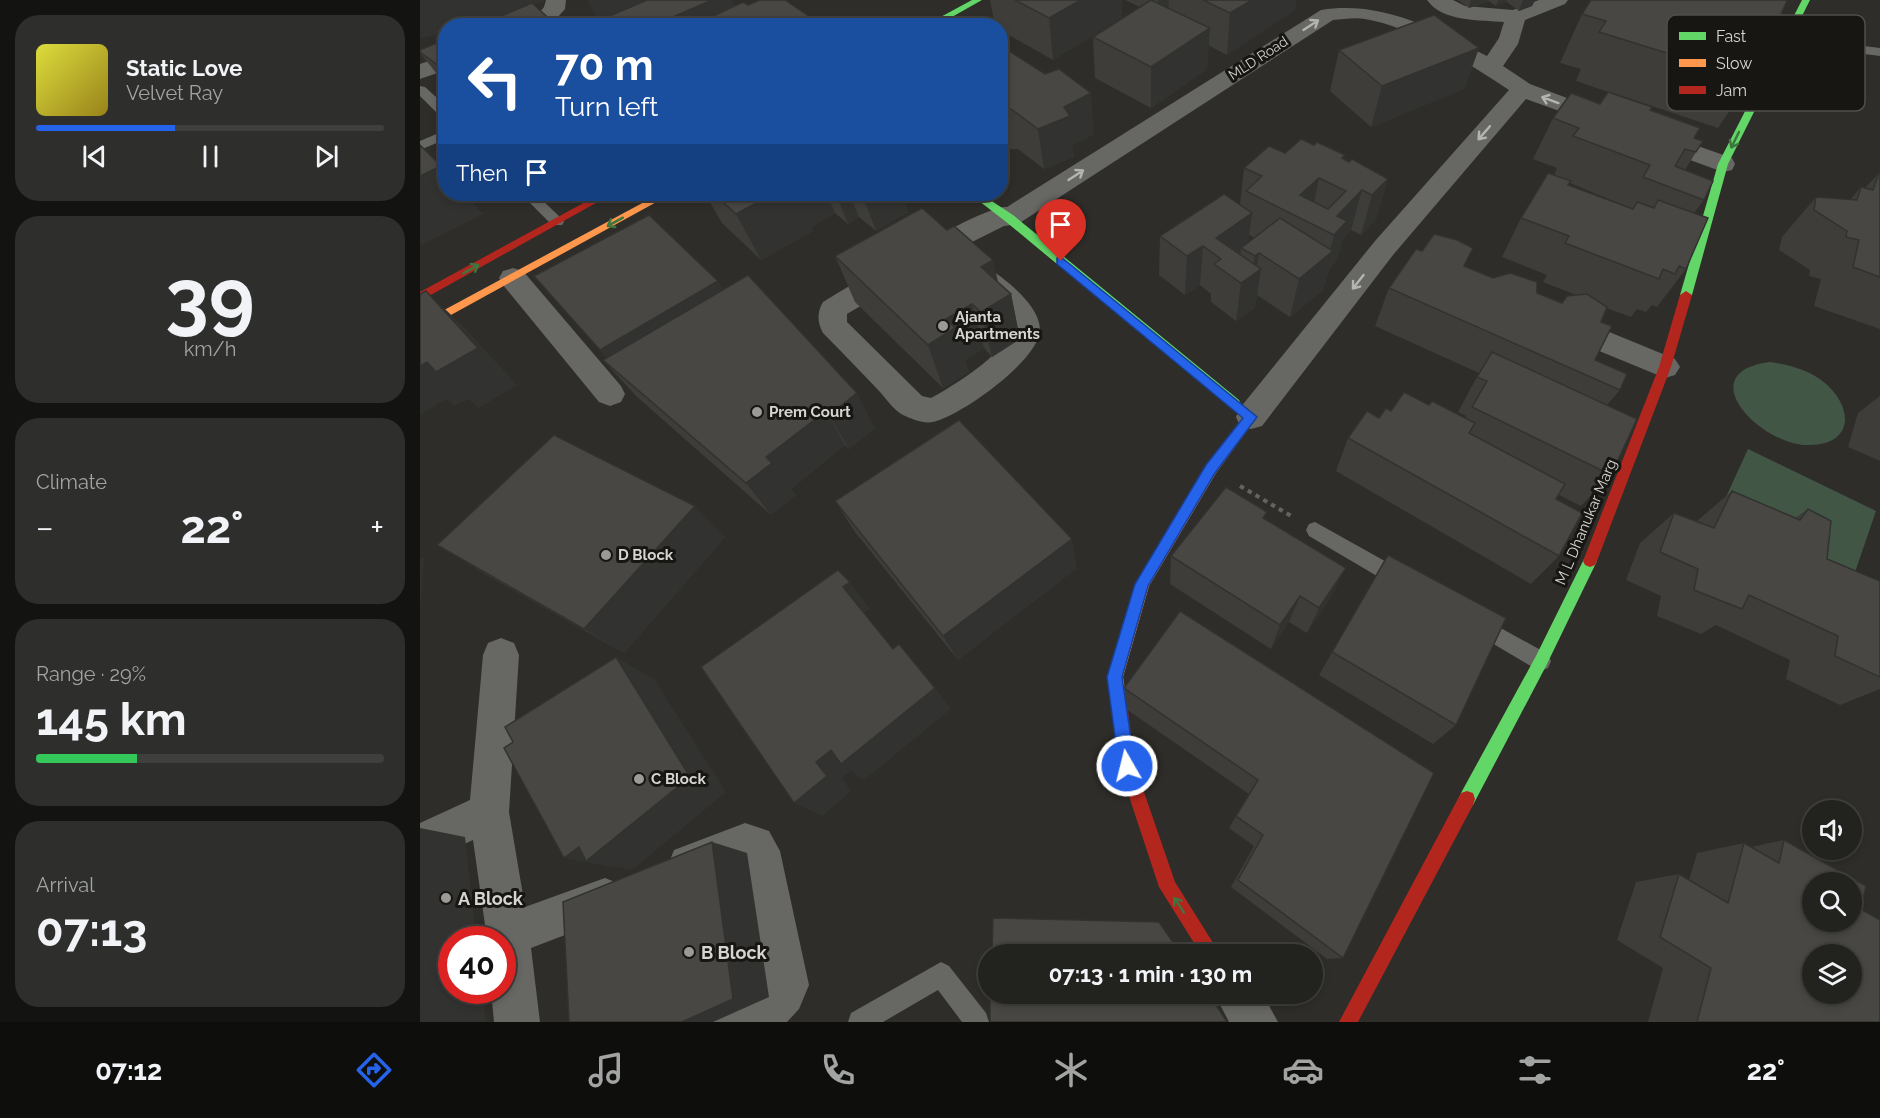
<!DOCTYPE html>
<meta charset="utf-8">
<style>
body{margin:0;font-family:Raleway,sans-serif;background:#2e2f2c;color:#f1f3f6;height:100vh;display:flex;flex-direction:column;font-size:22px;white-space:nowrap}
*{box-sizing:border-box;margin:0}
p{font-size:20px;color:#a2a4a4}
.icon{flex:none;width:33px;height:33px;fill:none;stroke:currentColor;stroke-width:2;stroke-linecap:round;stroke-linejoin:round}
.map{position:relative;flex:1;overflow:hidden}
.drawer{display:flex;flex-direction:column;gap:15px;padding:15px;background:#131311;width:420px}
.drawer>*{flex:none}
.banner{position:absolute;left:18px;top:18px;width:570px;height:183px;border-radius:24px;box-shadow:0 3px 9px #0003,0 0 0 2px #3f3f3d;background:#1a4fa0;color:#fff;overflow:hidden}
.buttons{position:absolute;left:1382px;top:800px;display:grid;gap:12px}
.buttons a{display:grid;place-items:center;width:60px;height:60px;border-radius:50%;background:#22221f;box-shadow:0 3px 9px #0003,0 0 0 2px #3f3f3d;font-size:30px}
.speed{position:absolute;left:18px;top:926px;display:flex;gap:12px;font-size:30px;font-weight:700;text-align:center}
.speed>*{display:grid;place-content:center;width:78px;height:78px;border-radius:50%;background:#22221f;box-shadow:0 3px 9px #0003,0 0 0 2px #3f3f3d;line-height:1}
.speed .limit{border:9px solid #d22;background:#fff;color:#111}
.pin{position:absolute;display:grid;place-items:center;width:51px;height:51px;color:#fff;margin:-62px -26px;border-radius:50% 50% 50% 0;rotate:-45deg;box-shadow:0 0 6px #0007}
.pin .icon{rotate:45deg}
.me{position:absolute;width:66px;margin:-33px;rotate:352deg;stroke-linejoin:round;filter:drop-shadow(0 0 4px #0008)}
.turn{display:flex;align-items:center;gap:21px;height:126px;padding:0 18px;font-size:27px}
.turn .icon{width:78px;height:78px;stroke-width:2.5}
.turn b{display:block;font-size:42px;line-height:51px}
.then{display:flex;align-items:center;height:57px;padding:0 18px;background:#0003;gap:12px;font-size:22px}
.big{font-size:45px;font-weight:700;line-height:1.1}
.drawer .widget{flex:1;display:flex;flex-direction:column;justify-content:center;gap:9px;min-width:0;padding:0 21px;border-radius:24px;background:#2e2f2c}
.drawer .dial{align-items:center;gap:0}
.dial b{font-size:78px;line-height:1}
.song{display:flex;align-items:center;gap:18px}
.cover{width:72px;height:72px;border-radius:9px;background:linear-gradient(135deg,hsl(60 70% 55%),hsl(50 70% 35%))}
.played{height:6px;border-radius:3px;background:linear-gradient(90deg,#2563eb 40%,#3f3f3d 40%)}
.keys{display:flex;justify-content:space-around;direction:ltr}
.heat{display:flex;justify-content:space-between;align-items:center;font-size:33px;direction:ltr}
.charge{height:9px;border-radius:4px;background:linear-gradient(90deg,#34c759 29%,#3f3f3d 0)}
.trip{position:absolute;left:558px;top:944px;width:345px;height:60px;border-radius:30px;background:#22221f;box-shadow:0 3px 9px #0003,0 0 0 2px #3f3f3d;font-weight:700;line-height:60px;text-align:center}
.tabs{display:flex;height:96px;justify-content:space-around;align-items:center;background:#0e0e0c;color:#a2a4a4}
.tabs .icon{width:42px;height:42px}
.tabs .selected{color:#2563eb}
.tabs b{font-size:27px;color:#f1f3f6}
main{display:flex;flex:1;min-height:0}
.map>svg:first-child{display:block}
.green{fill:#425645}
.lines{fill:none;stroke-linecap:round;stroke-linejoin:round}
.path{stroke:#646361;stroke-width:4;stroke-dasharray:4.5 4.5;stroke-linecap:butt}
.lane{fill:#676764;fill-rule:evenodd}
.street{fill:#676764;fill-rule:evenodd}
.fast{fill:#63d668;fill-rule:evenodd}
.slow{fill:#ff974d;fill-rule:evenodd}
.jam{fill:#b3261e;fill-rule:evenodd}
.wall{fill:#3e3d3a;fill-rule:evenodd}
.shaded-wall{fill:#323230}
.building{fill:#484744;stroke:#323230;stroke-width:1.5;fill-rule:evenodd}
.oneway{stroke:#b5b4b0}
.oneway2{stroke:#3d763e}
.route{fill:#2563eb;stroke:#184099;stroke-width:1.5}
.poi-dot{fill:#9b9a96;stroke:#171613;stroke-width:2}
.labels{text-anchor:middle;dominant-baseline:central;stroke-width:6;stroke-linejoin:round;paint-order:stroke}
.far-street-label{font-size:14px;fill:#d6d5d1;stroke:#171613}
.poi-label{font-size:15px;font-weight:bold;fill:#d6d5d1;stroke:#171613;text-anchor:start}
.street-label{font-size:15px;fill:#d6d5d1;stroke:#171613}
.near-poi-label{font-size:18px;font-weight:bold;fill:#d6d5d1;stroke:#171613;text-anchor:start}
.key{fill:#171613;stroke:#504f4c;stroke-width:1.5}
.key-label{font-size:16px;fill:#d6d5d1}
</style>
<main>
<section class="drawer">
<div class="widget">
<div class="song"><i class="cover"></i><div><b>Static Love</b><p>Velvet Ray</p></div></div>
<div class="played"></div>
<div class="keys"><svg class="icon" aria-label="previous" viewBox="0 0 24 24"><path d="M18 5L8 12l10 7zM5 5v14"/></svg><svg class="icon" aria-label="pause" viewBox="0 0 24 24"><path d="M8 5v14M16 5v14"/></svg><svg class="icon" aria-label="next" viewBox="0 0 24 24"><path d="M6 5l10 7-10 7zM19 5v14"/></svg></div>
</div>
<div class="widget dial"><b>39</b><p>km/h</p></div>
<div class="widget"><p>Climate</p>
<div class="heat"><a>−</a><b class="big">22°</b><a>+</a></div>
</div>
<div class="widget"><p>Range · 29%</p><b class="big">145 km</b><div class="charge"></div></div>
<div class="widget"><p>Arrival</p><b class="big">07:13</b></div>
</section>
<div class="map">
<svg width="1460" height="1022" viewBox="0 0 1460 1022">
<rect width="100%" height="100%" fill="#2e2d29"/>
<!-- green -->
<g class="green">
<path d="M1350,362C1370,365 1389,370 1405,383C1435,409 1433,446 1387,445C1339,444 1270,372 1350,362Z"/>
<polygon points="1328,449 1456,511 1433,578 1300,510"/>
</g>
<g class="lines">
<!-- path -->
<polyline class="path" points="820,486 873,517"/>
<!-- lane -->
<g class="lane">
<polygon points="1363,36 1460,48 1460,56 1359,43 1359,37"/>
<polygon points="0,86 5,87 26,106 26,118 21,117 0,96"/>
<polygon points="26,130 26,139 0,150 0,141"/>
<polygon points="101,194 116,194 142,219 144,222 142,225 132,225"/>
<polygon points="895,522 988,574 990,580 988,586 981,589 974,586 889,536 886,530 889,524"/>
<polygon points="1057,615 1128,654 1131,661 1128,668 1121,671 1114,668 1050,630 1047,624 1050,618"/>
<polygon points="521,962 529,966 566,1013 569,1022 542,1022 518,990 463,1022 428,1022 431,1013"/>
</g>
<!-- street -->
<g class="street">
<polygon points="126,0 146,0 145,9 130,26 108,26 124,7"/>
<path d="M1007,0H1033L1045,6L1093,10L1119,0H1148L1145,4L1105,20L1098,44L1083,66L1110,84L1192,115L1196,120L1192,125L1184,127L1106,99L973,255L842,426L831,429L820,426L816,417L820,408L955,241L1089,90C1050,64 991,26 945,19C935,17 923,19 913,20L598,224L584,226L534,251L427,314V322L502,396L511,398C535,385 581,356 592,331C588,304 559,297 546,275L550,268C567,263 577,274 590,284C602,295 619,311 620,329C621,359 541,416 513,422C504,424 491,419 483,415C474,410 467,400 460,392C441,372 422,352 403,333C397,322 397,312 403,302C431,285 564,204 587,207L901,10C961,0 1015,29 1067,56L1079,38L1084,22C1060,20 1022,22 1007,0Z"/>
<polygon points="26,55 26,70 0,79 0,64"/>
<polygon points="1235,131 1312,158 1315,164 1312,170 1303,172 1226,144 1223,139 1226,134"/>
<polygon points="93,268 103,271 201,386 205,394 201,402 190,406 179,402 83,285 79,278 83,271"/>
<polygon points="1143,313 1255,359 1260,367 1255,375 1245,378 1133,332 1129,324 1133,316"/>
<polygon points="81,638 94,643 99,655 89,812 105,907 185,878 200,884 206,899 200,914 111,948 120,1022 74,1022 71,990 82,990 82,939 67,939 53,840 0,864 0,823 50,800 63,655 68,643"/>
<polygon points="325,823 349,831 360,851 389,985 379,1009 367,1022 293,1022 300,1006 331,993 344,982 321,865 269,886 254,880 248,865 254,850"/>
<polygon points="794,993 842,993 858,1022 809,1022"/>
</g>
<!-- fast -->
<g class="fast">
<polygon points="552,0 562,0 516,26 504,26"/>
<polygon points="1382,0 1390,0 1308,164 1272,295 1266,299 1262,298 1260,295 1298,164"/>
<polygon points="550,194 561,194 593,215 819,400 821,404 819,408 811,408 585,221"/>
<polygon points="1170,555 1175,557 1177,561 1126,666 1053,805 1047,807 1041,805 1039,799 1041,793 1116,656 1165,557"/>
</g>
<!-- slow -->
<g class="slow">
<polygon points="239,194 251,194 0,332 0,323"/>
<polygon points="815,399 837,417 796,473 729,586 703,677 707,703 704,708 699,711 694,708 687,677 715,584 786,465 823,418 809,404"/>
</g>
<!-- jam -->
<g class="jam">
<polygon points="180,194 192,194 0,301 0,292"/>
<polygon points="1266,291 1272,295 1251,367 1177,561 1175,565 1170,567 1165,565 1163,561 1239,367 1260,295"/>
<polygon points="699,695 704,698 707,703 715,766 755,882 800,954 781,954 739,887 699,766 691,703 694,698"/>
<polygon points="1047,791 1053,793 1055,799 1053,805 938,1022 919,1022 1041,793"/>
</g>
</g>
<!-- wall -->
<g class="wall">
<polygon points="570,0 702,0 702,18 633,60 580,30 580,26 575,26"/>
<polygon points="705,0 876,0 875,10 807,55 788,45 787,69 731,108 675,78 673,37 720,7"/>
<polygon points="1038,0 1115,0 1112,6 1099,11 1087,2 1076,6 1069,1 1049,8"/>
<path d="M1171,0L1331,79L1298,128L1190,92L1232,107L1230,110L1274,138L1276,152L1265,170L1284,200L1274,213L1266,269L1237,307L1232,305L1226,312L1217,309L1211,317L1186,308L1181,322L1175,360L1200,390L1187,405L1191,475L1161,506L1139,495L1136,499L1139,556L1111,584L916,471L928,438L971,411L1009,405L1045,418L1046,416L1038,412L1059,373L955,326L969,288L1002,251L1045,266L1073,278L1117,293L1142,303L1156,295L1123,282L1127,275L1082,257L1101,218L1134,175L1137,168L1113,159L1133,118L1180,104L1188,92L1156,81L1161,69L1140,63L1162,14ZM1150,183L1205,206L1149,185Z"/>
<polygon points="580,37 584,47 674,134 652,146 654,157 624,169 598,149 580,149"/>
<polygon points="26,39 26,85 0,53 0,50"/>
<polygon points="1059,48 1044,89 951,127 910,91 919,50"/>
<path d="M865,153L924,159L968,179L956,219L941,235L931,230L922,240L917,260L909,269L903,290L870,317L837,295L835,308L816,321L791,302V294L780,285L765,295L739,275L740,236L820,205L824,168ZM829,235L835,238L828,243Z"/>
<polygon points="1459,173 1460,173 1460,329 1394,306 1401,279 1389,276 1390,270 1359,250 1362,237 1396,197 1430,200 1441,187 1445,188"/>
<polygon points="285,194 482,194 488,212 456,231 439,217 428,224 415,213 391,227 393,231 341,260 302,223"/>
<polygon points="415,256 578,283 591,294 600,339 572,357 564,348 545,360 549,372 523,388 435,302"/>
<polygon points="114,276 298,281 303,289 455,428 429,449 425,445 371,489 376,495 351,515 216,396 183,360 187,358"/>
<polygon points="1460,396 1460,461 1428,447 1438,413"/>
<polygon points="1312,491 1375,518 1388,509 1407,559 1460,581 1460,689 1420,705 1366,679 1370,660 1296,625 1281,634 1237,616 1241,596 1206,580 1220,543 1254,513 1277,521"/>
<polygon points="415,501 657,568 538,660 435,532"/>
<polygon points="845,520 912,595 887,633 869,622 851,649 750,584 751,556"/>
<polygon points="305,537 204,653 65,574 17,545"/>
<polygon points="968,555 1036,725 1013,744 899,675"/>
<polygon points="760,611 923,958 907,959 811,887 834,846 809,828 829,794 706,709 704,688"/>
<polygon points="1364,840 1441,909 1460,1022 1228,1022 1243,968 1197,940 1216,882 1259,874 1269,880 1277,853 1324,843 1331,847"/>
</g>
<!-- shaded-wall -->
<g class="shaded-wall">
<polygon points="0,0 124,0 124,2 109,5 61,26 55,17 38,21 38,26 26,26 26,34 0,38"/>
<polygon points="167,0 249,0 182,26"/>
<polygon points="292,0 312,0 323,26 232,26"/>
<polygon points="661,0 702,0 702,18 633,60 629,18"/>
<polygon points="738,0 749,0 748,9 737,16"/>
<polygon points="832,0 876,0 875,10 807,55 810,13"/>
<polygon points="1051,0 1070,0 1049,8"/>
<polygon points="1078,0 1087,0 1087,2 1076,6"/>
<polygon points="1103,0 1115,0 1112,6 1099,11"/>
<polygon points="393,19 395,26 378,26"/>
<polygon points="790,28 787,69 731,108 731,67"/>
<polygon points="582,38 589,79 580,68 580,39"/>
<polygon points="1059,48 1044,89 951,127 962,86"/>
<polygon points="671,93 674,134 652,146 654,157 624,169 618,129 644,107"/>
<polygon points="21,166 26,171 26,194 45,194 63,214 0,246 0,176"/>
<polygon points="899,178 891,218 880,195"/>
<polygon points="968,179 956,219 941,235 952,195"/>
<polygon points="942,190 931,230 922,240 917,260 909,269 903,290 870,317 879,279 909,254 914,235 917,216"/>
<polygon points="353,194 407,194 415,213 391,227 393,231 341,260 316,214"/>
<polygon points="416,194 429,194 439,217 428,224"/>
<polygon points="442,194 482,194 488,212 456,231"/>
<polygon points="832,213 827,252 821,248 820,258 801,259 796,238"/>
<polygon points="783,246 780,285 765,295 767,256"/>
<polygon points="839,253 836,273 841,269 835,308 816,321 821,283 832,275 835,256"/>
<polygon points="573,260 582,299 591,294 600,339 572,357 561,312 561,267"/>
<polygon points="298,281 316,310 204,377 180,350"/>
<polygon points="6,291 46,329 97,385 59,408 48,399 35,406 26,399 0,415 0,366"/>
<polygon points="552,304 564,348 545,360 549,372 523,388 508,345 526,319"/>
<polygon points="437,393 455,428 429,449 409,415"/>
<polygon points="406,411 425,445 371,489 376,495 351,515 326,483 346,457"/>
<polygon points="275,506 305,537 204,653 164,629"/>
<polygon points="652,539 657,568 538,660 523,636"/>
<polygon points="0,557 4,559 0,615"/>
<polygon points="926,568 912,595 887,633 899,608"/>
<polygon points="430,582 450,609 444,613 423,587"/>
<polygon points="880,596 869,622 851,649 860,625"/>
<polygon points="196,657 234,679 306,792 212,870 193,866 191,867 144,858"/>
<polygon points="515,688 531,709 444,780 431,771 422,778 431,791 402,816 374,803 396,762 411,750"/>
<polygon points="0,828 45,837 56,939 32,939 32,990 62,990 66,1022 1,1022 0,1004"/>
<polygon points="292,842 327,853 349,997 293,1022 262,1022"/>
</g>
<!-- building -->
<g class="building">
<polygon points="227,0 292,0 232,26 173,26 171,24"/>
<polygon points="340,0 365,0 393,19 378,26 272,26 323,2 328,5"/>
<polygon points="595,0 661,0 629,18"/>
<polygon points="731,0 790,28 731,67 673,37"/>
<polygon points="783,0 832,0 810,13"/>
<polygon points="1171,0 1365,0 1367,1 1331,79 1179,32 1186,21 1162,14"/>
<polygon points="112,3 134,23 128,26 58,26"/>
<polygon points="1014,15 1059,48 962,86 919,50"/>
<polygon points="552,18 563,26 537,26"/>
<polygon points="26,39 26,68 23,69 0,52 0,50"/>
<polygon points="580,45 625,74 639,69 671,93 644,107 650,116 618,129 591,109 580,109"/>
<polygon points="1188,92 1232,107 1230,110 1280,128 1274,138 1283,141 1276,152 1265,149 1255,166 1293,181 1284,200 1223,177 1230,165 1153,136 1159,128 1133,118 1151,93 1180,104"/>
<path d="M881,139L894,145L897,142L925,155L922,158L929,162L932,159L968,179L952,195L942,190L917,216L927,221L914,235L826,191L842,176L824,168L849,146L865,153ZM899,178L926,191L908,209L880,195Z"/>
<polygon points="0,145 21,166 0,176"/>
<polygon points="1128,173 1151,181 1148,185 1213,209 1217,202 1234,208 1238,200 1288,218 1266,269 1259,266 1255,274 1243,269 1239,279 1145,243 1149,236 1101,218"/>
<polygon points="1459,173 1460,173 1460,277 1433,267 1439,240 1426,237 1427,231 1394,210 1396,197 1437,200 1441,187 1453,190"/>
<polygon points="294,194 353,194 316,214"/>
<polygon points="804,194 832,213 796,238 841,269 821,283 794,264 801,259 783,246 767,256 740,236"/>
<polygon points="502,208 527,230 534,226 573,260 561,267 591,294 561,312 552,304 526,319 535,328 508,345 415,256"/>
<polygon points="229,215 298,281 180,350 114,276"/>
<polygon points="860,218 913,251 879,279 839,253 835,256 821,248"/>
<polygon points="1014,234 1037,240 1053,248 1044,266 1073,278 1090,273 1117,282 1117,293 1142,303 1147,296 1167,294 1187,307 1181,322 1192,326 1175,360 1207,374 1200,390 969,288 996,249 1002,251"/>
<polygon points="328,275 437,393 409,415 406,411 346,457 352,463 326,483 183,360"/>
<polygon points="6,291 58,348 16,372 7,362 0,366 0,294"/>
<polygon points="1072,352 1217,419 1191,475 1052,407 1067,381 1057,377"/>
<polygon points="984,392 1009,405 1012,401 1055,423 1049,433 1145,484 1136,499 1162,513 1139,556 928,438 947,411 959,418 966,408 971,411"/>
<polygon points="539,420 652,539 523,636 415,501"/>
<polygon points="134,435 275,506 164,629 17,545"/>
<polygon points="806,487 847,512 843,518 926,568 899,608 880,596 860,625 751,556"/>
<polygon points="1312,491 1380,520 1388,509 1411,521 1407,559 1460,581 1460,677 1415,656 1418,636 1329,595 1322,609 1274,590 1278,569 1240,552 1254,513 1294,528"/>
<polygon points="968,555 1086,618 1036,725 912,652"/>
<polygon points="418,570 430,582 423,587 473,649 479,644 515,688 421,764 411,750 396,762 407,776 374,803 281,667"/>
<polygon points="760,611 1014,773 923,958 818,880 843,835 816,816 838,780 704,688"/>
<polygon points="196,657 270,777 166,861 159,847 144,858 84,748 93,742 85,727"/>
<path d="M1364,840L1446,886L1441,909L1460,920V1022H1277L1291,968L1240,937L1259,874L1308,903L1324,843L1359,863ZM1392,882H1431V921H1392ZM1392,954H1431V993H1392Z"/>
<polygon points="292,842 313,999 262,1022 149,1022 143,902"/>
<polygon points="573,918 739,922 761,954 572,954"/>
<polygon points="570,993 788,993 807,1022 570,1022"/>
<polygon points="0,1004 1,1022 0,1022"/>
</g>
<!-- one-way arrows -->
<defs><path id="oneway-shaft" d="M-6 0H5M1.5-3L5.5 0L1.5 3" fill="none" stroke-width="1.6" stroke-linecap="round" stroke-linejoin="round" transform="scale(1.5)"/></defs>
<g class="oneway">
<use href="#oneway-shaft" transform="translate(891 25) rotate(-33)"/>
<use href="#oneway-shaft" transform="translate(1130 100) rotate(-160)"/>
<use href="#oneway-shaft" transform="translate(1064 133) rotate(131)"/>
<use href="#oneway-shaft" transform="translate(656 175) rotate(-33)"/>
<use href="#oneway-shaft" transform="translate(938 282) rotate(128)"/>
</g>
<g class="oneway2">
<use href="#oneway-shaft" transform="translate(1315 140) rotate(116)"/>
<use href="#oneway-shaft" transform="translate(195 222) rotate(151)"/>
<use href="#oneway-shaft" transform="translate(51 269) rotate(-29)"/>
<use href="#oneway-shaft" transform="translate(759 905) rotate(-123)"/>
</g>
<!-- route -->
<polygon class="route" points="641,257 837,417 795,473 728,586 702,677 715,766 713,772 707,774 702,772 699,766 687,677 715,584 786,465 823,418 637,264 637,258"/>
<!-- markers -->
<g class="poi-dot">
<circle cx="523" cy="326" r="6"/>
<circle cx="337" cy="412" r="6"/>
<circle cx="186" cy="555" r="6"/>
<circle cx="219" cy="779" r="6"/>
<circle cx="26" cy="898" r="6"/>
<circle cx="269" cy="952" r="6"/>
</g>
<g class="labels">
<!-- far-street labels -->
<g class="far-street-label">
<text transform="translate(838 58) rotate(-33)">MLD Road</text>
</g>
<!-- poi labels -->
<g class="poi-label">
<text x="535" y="317">Ajanta<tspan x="535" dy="17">Apartments</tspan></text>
<text x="349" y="412">Prem Court</text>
<text x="198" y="555">D Block</text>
<text x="231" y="779">C Block</text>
</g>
<!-- street labels -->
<g class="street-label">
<text transform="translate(1166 522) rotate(-67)">M L Dhanukar Marg</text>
</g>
<!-- near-poi labels -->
<g class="near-poi-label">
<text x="38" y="898">A Block</text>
<text x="281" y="952">B Block</text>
</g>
</g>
<!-- legend -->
<rect x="1247" y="15" width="198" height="96" rx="9" class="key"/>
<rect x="1259" y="32" width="27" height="8" fill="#63d668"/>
<rect x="1259" y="59" width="27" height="8" fill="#ff974d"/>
<rect x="1259" y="86" width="27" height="8" fill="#b3261e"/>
<g class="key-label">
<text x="1296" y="42">Fast</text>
<text x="1296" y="69">Slow</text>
<text x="1296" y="96">Jam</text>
</g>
</svg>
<div class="buttons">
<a><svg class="icon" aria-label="sound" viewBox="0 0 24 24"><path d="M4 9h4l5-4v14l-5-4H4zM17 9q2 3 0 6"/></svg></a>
<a><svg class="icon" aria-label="search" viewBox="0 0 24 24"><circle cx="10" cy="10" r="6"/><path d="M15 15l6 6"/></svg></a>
<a><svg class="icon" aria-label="layers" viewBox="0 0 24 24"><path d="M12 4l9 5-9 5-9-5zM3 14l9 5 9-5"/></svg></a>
</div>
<div class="speed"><div class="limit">40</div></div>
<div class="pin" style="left:641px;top:261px;background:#d93025"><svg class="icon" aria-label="arrive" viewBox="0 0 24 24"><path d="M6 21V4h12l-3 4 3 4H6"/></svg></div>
<svg class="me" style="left:707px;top:766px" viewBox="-20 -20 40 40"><circle r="17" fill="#2563eb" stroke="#fff" stroke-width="3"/><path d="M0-11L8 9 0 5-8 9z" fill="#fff"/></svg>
<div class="trip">07:13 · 1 min · 130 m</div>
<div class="banner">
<div class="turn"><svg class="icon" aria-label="left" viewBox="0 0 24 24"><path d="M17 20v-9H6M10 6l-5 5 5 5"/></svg><div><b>70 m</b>Turn left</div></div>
<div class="then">Then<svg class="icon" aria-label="arrive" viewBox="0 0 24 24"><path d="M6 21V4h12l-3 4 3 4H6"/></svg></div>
</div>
</div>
</main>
<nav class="tabs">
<b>07:12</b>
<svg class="icon selected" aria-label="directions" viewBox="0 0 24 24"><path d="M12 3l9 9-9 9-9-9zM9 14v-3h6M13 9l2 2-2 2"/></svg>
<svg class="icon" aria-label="music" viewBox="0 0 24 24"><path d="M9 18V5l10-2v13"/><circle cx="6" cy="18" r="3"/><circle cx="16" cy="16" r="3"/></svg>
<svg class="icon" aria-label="phone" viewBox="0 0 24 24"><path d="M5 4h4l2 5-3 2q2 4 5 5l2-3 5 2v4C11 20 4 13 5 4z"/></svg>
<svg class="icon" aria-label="climate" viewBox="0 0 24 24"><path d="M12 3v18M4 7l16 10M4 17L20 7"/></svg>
<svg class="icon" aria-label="car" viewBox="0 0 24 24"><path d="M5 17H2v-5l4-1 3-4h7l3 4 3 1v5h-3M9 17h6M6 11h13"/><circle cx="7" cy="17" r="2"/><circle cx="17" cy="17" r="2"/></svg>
<svg class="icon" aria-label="filters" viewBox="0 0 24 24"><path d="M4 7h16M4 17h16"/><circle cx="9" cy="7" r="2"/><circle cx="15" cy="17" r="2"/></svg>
<b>22°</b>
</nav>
